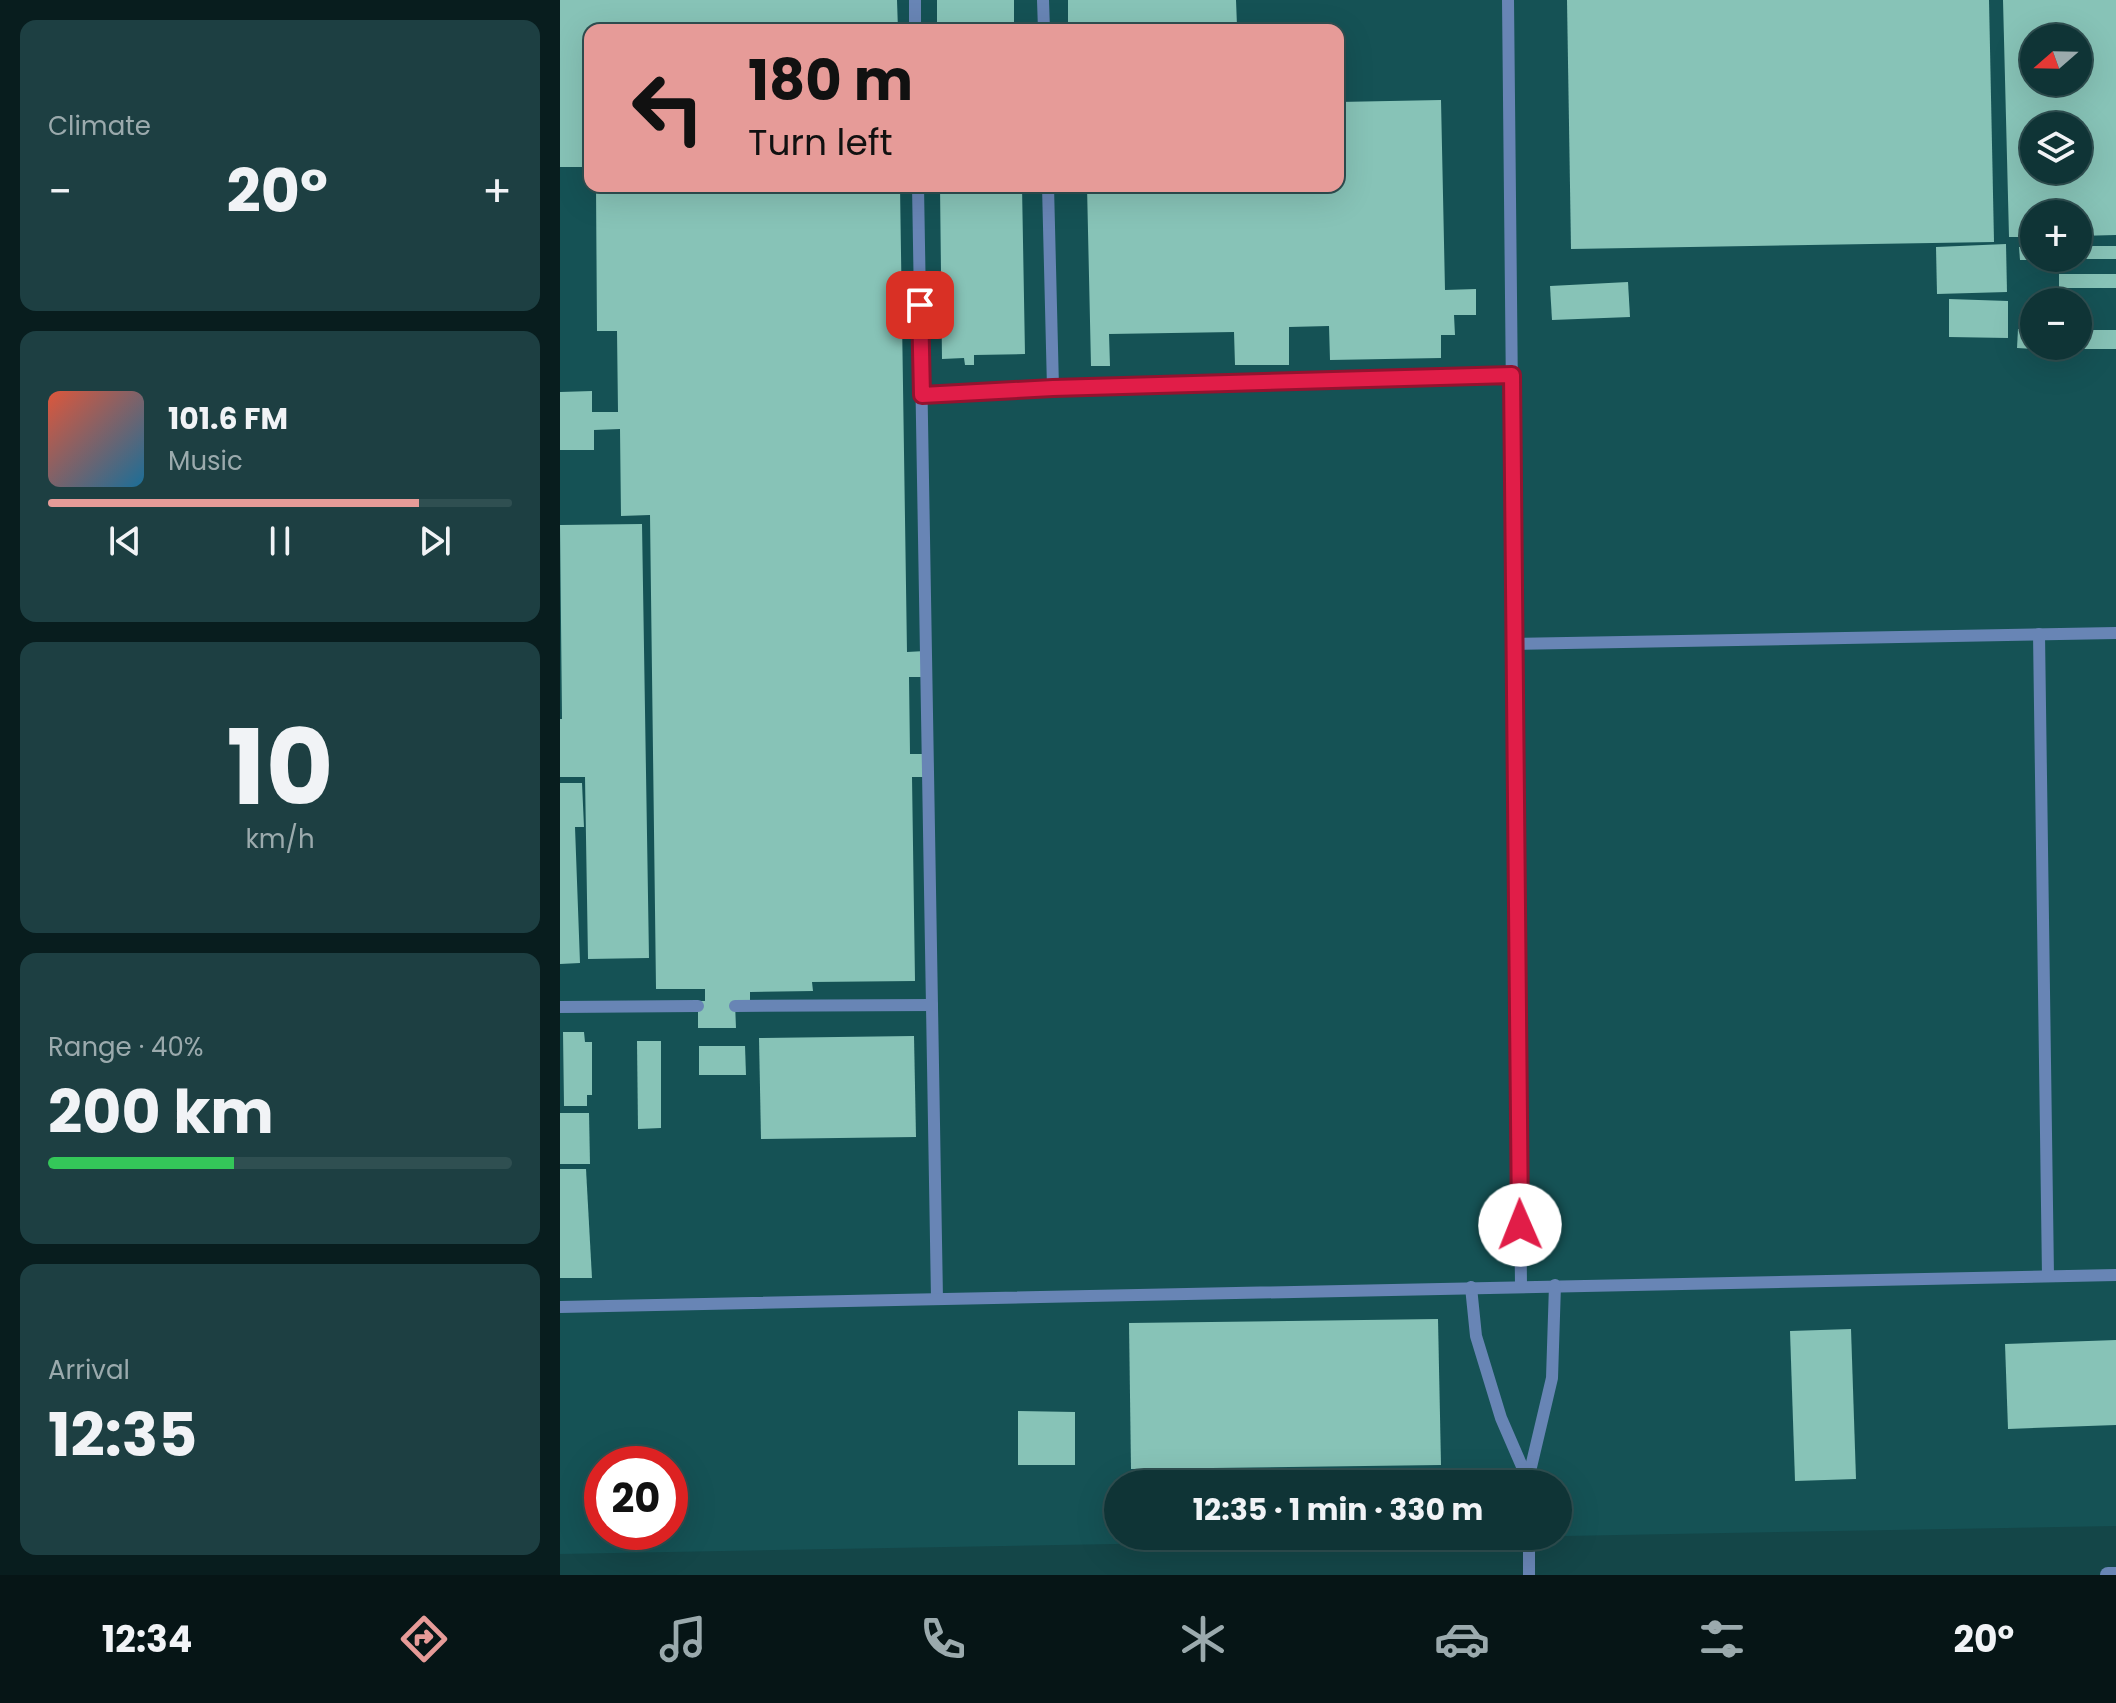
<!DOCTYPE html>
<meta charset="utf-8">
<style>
body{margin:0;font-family:Poppins,sans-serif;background:#1d3f42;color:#f1f3f6;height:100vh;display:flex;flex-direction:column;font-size:30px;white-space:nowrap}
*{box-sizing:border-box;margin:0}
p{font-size:26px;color:#9baaad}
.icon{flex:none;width:44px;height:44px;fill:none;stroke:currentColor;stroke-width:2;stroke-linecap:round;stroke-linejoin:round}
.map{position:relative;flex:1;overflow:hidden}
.sheet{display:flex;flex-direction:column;gap:20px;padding:20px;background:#081d1e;width:560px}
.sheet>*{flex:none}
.guide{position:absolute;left:24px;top:24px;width:760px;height:168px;border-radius:16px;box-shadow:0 8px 32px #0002,0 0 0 2px #2f4f51;background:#e69b98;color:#111;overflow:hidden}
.needle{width:52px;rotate:250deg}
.buttons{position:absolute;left:1460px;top:24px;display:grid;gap:16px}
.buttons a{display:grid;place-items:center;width:72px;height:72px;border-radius:50%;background:#0f3436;box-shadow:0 8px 32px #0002,0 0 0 2px #2f4f51;font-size:40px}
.speed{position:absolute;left:24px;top:1446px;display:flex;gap:16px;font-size:40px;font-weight:700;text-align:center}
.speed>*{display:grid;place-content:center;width:104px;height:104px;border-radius:50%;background:#0f3436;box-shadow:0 8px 32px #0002,0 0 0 2px #2f4f51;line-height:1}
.speed .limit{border:12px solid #d22;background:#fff;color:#111}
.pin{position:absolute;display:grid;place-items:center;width:68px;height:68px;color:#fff;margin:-34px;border-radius:16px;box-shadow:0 4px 12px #0006}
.me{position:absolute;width:88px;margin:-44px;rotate:359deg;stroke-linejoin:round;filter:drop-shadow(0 0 6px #0008)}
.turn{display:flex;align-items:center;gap:28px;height:168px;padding:0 32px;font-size:36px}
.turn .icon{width:104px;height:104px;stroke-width:2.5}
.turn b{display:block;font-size:56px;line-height:68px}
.big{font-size:60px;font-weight:700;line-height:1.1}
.sheet .tile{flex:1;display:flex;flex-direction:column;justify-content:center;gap:12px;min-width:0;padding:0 28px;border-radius:16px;background:#1d3f42}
.sheet .dial{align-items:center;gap:0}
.dial b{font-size:104px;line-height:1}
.song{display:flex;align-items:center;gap:24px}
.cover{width:96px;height:96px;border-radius:12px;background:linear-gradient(135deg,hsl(10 70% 55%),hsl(200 70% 35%))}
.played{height:8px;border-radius:4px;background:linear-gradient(90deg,#e69b98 80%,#2f4f51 80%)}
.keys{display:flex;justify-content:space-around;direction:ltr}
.heat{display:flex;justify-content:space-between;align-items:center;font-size:44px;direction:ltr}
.charge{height:12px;border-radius:6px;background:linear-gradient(90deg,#34c759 40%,#2f4f51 0)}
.trip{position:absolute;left:544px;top:1470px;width:468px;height:80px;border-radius:40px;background:#0f3436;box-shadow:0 8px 32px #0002,0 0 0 2px #2f4f51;font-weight:700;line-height:80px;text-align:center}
.dock{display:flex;height:128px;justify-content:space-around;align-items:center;background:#061516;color:#9baaad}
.dock .icon{width:56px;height:56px}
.dock .current{color:#e69b98}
.dock b{font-size:36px;color:#f1f3f6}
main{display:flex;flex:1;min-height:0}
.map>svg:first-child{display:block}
.built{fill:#155255;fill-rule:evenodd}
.building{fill:#87c3b7;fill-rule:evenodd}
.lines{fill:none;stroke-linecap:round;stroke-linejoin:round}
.service{stroke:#6885b5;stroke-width:12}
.tertiary{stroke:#6885b5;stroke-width:16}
.route-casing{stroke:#92132f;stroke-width:20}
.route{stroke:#e11d48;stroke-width:14}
</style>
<main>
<section class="sheet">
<div class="tile"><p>Climate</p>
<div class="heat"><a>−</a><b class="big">20°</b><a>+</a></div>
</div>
<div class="tile">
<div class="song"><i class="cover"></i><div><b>101.6 FM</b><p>Music</p></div></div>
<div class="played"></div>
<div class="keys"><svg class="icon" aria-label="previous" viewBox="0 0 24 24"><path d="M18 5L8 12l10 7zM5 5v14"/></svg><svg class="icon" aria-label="pause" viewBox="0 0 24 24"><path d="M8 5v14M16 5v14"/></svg><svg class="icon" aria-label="next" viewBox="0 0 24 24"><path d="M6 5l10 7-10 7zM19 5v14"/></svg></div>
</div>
<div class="tile dial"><b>10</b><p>km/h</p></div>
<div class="tile"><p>Range · 40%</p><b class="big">200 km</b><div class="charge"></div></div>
<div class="tile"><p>Arrival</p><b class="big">12:35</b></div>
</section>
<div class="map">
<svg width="1556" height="1575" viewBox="0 0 1556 1575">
<rect width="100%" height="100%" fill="#144648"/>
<!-- built -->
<path class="built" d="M0,0H1556V1526L0,1554ZM30,30H778V186H30ZM1474,38H1518V82H1474ZM1474,126H1518V170H1474ZM1474,214H1518V258H1474ZM1474,302H1518V346H1474ZM42,1464H110V1532H42ZM558,1484H998V1536H558Z"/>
<!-- building -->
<g class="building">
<polygon points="0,0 337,0 338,30 30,30 30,167 0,167"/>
<rect x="377" y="0" width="77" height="30"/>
<polygon points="508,0 676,0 677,26 690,26 691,30 508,30"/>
<polygon points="1007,0 1429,0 1434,242 1011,249"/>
<path d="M1443,0H1556V235L1518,236V214H1474V237H1449ZM1474,38H1518V82H1474ZM1474,126H1518V170H1474Z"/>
<polygon points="881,100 885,290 916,289 916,315 894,315 895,335 881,335 881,358 770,360 769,326 729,327 729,365 675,365 674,332 549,334 550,366 531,366 527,186 778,186 778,102"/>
<polygon points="36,186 340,186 347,652 365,651 366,677 349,677 350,754 363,754 364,777 352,777 355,981 252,982 253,991 190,992 190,1003 175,1003 176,1028 138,1028 138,1001 145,1001 145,989 96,989 90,515 61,516 60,429 34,430 34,450 0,450 0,392 32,391 32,412 58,412 57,331 37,331"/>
<polygon points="380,186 462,186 465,354 414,355 414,365 405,365 404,358 382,359"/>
<polygon points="1446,244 1447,292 1377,294 1376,247"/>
<polygon points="1474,246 1474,260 1460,260 1459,247"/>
<rect x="1518" y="246" width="38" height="13"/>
<rect x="1499" y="274" width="57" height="14"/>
<polygon points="1068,282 1070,317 992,320 990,286"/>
<polygon points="1389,299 1448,301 1448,338 1389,337"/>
<polygon points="1458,329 1474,329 1474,349 1457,348"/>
<rect x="1518" y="330" width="38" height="19"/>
<polygon points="82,524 89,958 28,959 25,777 0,777 0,719 2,719 0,525"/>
<polygon points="0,783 22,783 24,827 15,827 20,963 0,964"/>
<polygon points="3,1032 24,1032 25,1042 32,1042 32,1095 27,1095 27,1106 4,1106"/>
<polygon points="354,1036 356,1137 201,1139 199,1038"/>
<polygon points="77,1041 101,1041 101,1128 78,1129"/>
<polygon points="139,1046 185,1046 186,1075 139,1075"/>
<polygon points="0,1113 29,1113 30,1164 0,1164"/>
<polygon points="0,1169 26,1169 32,1278 0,1278"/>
<polygon points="878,1319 881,1465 571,1469 569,1323"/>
<polygon points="1291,1329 1296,1479 1235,1481 1230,1331"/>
<polygon points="1556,1340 1556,1425 1448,1429 1445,1344"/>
<polygon points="458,1411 515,1412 515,1465 458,1465"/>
</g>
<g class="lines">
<!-- service -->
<g class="service">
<polyline points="355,0 355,30"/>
<polyline points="483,0 484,30"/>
<polyline points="948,0 961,1286"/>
<polyline points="358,186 377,1299"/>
<polyline points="488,186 493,388"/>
<polyline points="362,395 493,388 952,375"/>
<polyline points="1479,634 1488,1276"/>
<polyline points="954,644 1556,633"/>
<polyline points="175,1006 372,1005"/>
<polyline points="0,1007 138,1006"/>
<polyline points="911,1287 916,1336 941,1418 967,1478"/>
<polyline points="0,1307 1556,1275"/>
<polyline points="967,1484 992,1378 995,1285"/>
<polyline points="969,1575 969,1536"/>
</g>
<!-- tertiary -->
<polyline class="tertiary" points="1548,1575 1556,1575"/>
</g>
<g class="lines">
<!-- route casing -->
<g class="route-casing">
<polyline id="route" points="360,305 362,395 493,388 952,375 960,1225"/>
</g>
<!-- route -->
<use href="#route" class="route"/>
</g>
</svg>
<div class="buttons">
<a><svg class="needle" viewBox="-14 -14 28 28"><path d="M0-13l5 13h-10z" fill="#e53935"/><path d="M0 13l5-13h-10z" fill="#9baaad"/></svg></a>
<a><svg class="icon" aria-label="layers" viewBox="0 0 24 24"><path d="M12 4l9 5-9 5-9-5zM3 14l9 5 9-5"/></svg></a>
<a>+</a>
<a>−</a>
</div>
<div class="speed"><div class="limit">20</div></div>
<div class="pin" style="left:360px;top:305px;background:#d93025"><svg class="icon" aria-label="arrive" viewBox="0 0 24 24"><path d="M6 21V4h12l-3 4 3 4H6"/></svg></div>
<svg class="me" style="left:960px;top:1225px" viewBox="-20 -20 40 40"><circle r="19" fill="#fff"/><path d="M0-13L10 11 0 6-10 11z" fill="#e11d48"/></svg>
<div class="trip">12:35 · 1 min · 330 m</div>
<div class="guide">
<div class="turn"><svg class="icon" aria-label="left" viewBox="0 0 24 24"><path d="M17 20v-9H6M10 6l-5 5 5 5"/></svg><div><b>180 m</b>Turn left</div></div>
</div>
</div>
</main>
<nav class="dock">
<b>12:34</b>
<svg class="icon current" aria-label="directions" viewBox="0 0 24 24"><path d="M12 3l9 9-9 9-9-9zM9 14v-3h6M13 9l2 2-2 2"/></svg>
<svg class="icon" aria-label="music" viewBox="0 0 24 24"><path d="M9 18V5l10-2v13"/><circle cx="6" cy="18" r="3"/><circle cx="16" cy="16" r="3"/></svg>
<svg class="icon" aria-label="phone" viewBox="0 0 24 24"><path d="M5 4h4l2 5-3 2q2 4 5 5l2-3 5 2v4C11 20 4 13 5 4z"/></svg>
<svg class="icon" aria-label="climate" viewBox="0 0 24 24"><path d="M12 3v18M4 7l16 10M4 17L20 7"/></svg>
<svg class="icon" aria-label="car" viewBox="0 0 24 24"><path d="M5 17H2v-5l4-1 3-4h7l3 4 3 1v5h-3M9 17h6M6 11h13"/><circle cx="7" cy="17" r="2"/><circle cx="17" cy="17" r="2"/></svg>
<svg class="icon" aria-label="filters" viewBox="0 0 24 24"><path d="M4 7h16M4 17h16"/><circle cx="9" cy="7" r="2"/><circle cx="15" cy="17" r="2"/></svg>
<b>20°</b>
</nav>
